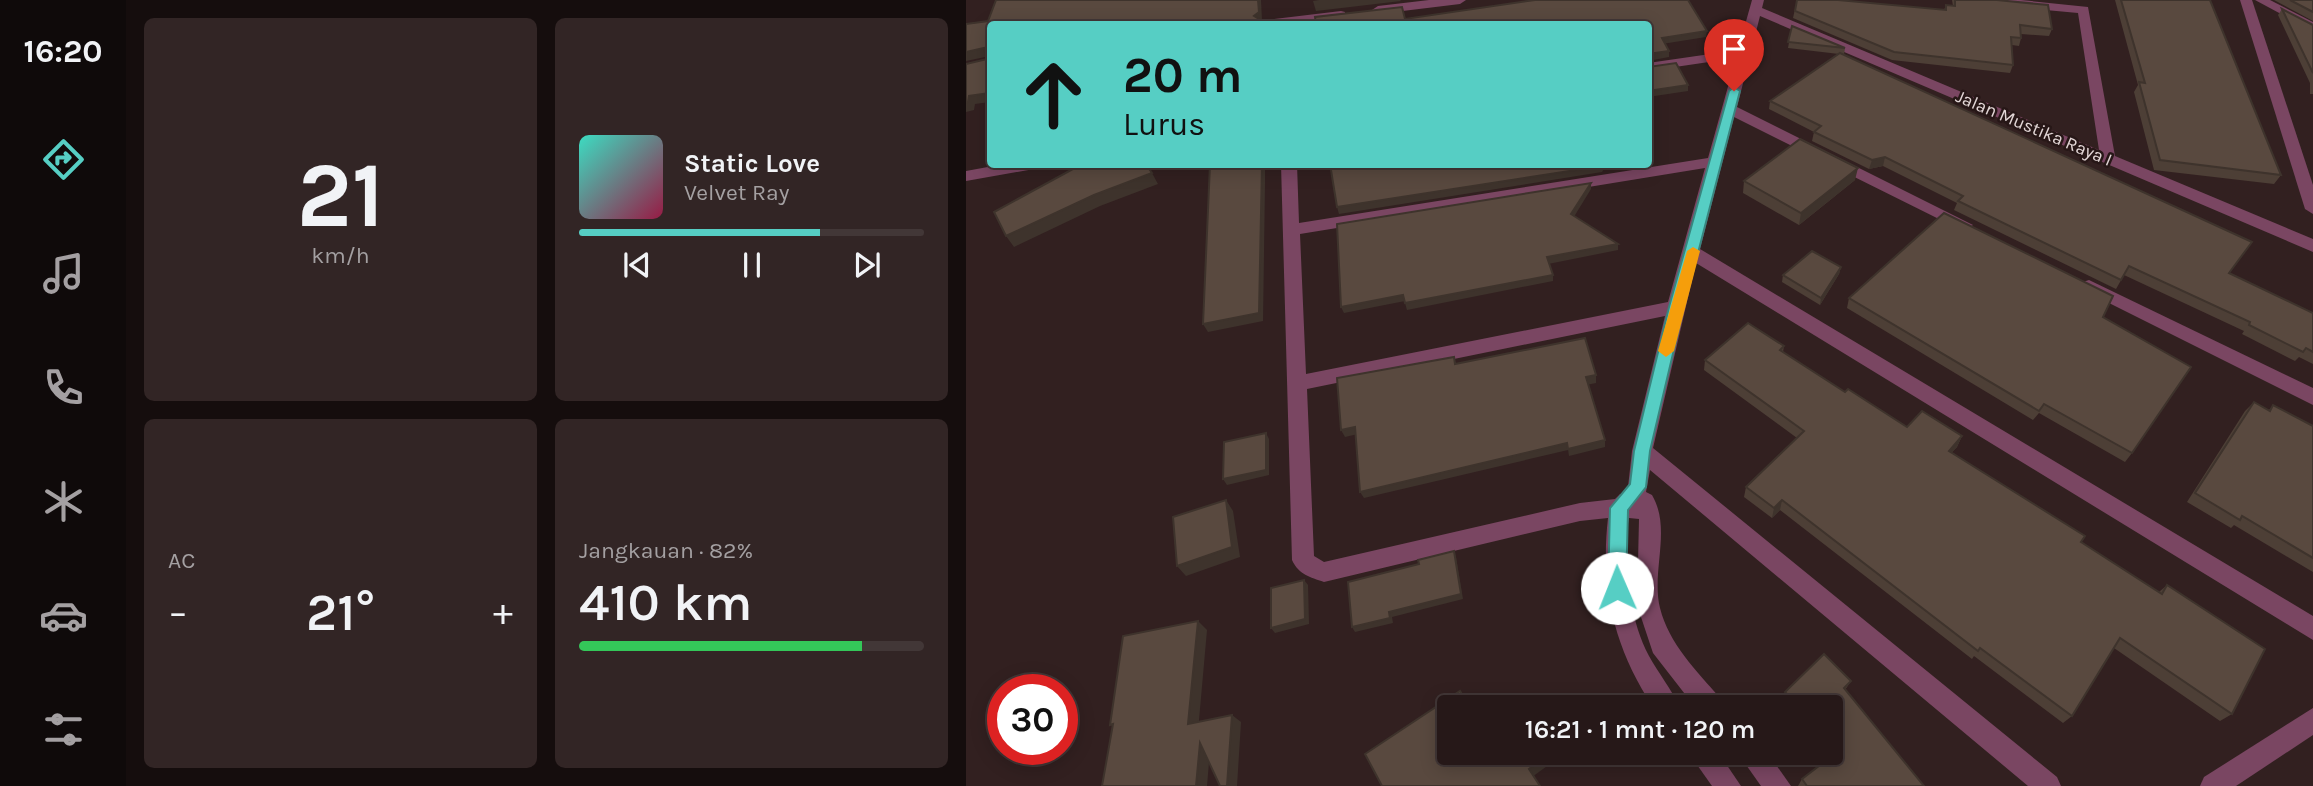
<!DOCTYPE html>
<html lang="id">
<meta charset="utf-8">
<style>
body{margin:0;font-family:Karla,sans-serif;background:#322525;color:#f1f3f6;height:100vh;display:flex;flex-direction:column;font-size:26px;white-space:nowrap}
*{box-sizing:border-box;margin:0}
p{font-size:23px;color:#a4a0a2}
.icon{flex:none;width:38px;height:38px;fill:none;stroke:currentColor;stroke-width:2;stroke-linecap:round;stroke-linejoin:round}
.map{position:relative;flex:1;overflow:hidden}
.details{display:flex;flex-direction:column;gap:18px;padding:18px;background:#150d0d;width:840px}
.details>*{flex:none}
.hud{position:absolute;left:21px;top:21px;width:665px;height:147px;border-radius:7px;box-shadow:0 4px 18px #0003,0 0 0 2px #423737;background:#56cec4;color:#111;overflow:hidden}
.speed{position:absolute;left:21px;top:674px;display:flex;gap:14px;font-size:35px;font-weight:700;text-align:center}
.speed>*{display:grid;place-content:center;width:91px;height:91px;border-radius:50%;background:#261818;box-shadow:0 4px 18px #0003,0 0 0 2px #423737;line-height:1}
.speed .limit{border:10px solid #d22;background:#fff;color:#111}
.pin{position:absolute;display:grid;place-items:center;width:60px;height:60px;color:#fff;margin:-72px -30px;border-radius:50% 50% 50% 0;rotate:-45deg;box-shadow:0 0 7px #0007}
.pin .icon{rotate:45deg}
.me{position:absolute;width:77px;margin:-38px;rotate:359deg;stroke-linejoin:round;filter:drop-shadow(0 0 5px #0008)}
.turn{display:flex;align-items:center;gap:24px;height:147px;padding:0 21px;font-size:32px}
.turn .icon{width:91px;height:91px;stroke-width:2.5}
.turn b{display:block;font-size:49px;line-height:60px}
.big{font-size:52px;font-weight:600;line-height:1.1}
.details .tile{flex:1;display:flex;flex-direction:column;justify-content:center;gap:10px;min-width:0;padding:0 24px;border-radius:10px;background:#322525}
.details .dial{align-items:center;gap:0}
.dial b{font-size:91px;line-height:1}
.song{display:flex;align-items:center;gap:21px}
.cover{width:84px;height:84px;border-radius:10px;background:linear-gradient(135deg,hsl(170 70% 55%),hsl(340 70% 35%))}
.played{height:7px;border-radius:4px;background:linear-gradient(90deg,#56cec4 70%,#423737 70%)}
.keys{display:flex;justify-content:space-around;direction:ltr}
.heat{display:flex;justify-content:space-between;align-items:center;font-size:38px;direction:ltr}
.charge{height:10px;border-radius:5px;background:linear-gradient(90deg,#34c759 82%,#423737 0)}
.details .tiles{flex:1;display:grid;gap:18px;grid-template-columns:repeat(2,1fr)}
.trip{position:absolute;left:471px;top:695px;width:406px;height:70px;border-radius:7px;background:#261818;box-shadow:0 4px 18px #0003,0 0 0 2px #423737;font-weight:600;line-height:70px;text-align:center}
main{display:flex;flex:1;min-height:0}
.tabs{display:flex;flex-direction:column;width:126px;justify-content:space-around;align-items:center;background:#0f0a0a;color:#a4a0a2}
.tabs .icon{width:49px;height:49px}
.tabs .selected{color:#56cec4}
.tabs b{font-size:32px;color:#f1f3f6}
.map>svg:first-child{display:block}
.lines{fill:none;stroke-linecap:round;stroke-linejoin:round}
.minor{fill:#7a4662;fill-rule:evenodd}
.wall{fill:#4d3f36}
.shaded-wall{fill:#3e332c}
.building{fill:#59493f;stroke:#3e332c;stroke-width:2}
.route{fill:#56cec4;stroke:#38867f;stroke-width:2}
.slow{fill:#f59e0b}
.labels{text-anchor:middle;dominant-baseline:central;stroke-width:5;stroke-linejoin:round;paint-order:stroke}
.far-street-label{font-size:18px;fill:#e3d7d7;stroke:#271717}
</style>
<main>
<nav class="tabs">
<b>16:20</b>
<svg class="icon selected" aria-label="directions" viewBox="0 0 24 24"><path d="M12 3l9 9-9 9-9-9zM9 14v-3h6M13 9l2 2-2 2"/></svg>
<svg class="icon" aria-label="music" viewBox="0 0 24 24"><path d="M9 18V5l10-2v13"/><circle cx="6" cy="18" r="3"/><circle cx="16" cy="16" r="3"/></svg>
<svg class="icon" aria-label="phone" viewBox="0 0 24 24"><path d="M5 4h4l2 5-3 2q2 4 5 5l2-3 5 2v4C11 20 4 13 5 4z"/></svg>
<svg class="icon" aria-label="climate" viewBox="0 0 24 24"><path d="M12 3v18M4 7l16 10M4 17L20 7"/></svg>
<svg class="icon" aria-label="car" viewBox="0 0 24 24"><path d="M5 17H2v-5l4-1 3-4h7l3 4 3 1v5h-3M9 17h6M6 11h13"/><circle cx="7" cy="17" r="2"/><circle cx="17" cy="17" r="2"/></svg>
<svg class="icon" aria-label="filters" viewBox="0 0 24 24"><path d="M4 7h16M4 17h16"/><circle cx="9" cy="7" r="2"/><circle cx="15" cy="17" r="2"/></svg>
</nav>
<section class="details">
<div class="tiles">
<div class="tile dial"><b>21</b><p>km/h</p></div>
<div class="tile">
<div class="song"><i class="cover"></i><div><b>Static Love</b><p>Velvet Ray</p></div></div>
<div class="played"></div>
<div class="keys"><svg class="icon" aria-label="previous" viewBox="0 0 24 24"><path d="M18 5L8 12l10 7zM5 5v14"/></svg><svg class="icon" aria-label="pause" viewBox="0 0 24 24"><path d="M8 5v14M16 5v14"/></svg><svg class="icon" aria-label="next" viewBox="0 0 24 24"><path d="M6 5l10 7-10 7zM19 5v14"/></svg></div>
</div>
<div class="tile"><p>AC</p>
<div class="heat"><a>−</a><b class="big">21°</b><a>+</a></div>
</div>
<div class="tile"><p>Jangkauan · 82%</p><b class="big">410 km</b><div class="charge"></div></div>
</div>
</section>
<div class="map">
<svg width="1347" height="786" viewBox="0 0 1347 786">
<rect width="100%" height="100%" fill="#322020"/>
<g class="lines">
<!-- minor -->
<g class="minor">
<polygon points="463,0 500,0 494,4 412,14 406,10 412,6"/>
<path d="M786,0H798L796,8L1133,150L1112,13L1017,4L1011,0H1055L1122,7L1149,156L1347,239V252L794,16L771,107L1007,225L999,230L993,229L768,117L734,249L1347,616V640L730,263L687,448L1091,777L1095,786H1062L684,470L680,492L686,495C706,529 685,571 694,608C703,644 730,670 754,698L757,707H729L687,653L671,605L673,519L663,518L662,524C661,569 661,614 683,656C692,673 706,689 713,707H687C648,648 634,588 642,518L614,521L358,582C344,577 333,575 326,560L315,164H331L333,223L742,158L770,58L682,71V63L772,50ZM739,168L702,302L340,374L334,234ZM699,316L666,451L662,487L664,492L654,494L649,499L614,503L358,562L348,556L341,389Z"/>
<polygon points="1274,0 1286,0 1347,185 1347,214 1339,209"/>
<polygon points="1289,0 1304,0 1347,22 1347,31"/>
<polygon points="375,11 379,12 379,18 328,24 294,24 300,20"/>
<polygon points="38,164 75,164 68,169 0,181 0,171"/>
<polygon points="1123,280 1347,388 1347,405 1117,290 1114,286 1117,282"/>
<polygon points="1347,708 1347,735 1270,786 1234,786 1238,777"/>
<polygon points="722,752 752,752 775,786 746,786"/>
<polygon points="771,752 801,752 825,786 795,786"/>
</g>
</g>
<!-- wall -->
<g class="wall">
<polygon points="831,0 978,10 980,5 987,6 986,0 1031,0 1086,29 1083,36 1055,34 1055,38 1053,46 1046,45 1047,65 1044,73 926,60 827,18"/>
<polygon points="1149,0 1244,0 1315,175 1308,184 1188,170 1168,92 1172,85"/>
<polygon points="1308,0 1347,0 1347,21"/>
<polygon points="1316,9 1347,25 1347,94 1344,94 1344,83 1312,15"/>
<polygon points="826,26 879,48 878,55 876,54 1263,273 1347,313 1347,364 1333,357 1329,361 1276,334 1278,331 1158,275 1150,289 988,210 991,203 917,166 903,169 846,141 848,132 803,109 804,101 873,54 822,48"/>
<polygon points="889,180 833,225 777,193 778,181"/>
<polygon points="875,267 873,274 854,305 816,282 817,275"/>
<polygon points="883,298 1137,317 1166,453 1159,462 1073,413 1067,420 881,308"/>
<polygon points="818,346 817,352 879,392 941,427 996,436 991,447 985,453 1115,542 1193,592 1201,585 1266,714 1254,721 1148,648 1106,716 1097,723 1008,656 1006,659 814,510 806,518 778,497 780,487 831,438 738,370 739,360"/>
<polygon points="1288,402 1303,410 1307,405 1347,426 1347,572 1268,525 1265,528 1221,502 1279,411"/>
<polygon points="885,681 879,690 958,786 832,786 836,779 869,754 864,749 864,707 823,707 816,699 819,692"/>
</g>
<!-- shaded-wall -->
<g class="shaded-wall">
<polygon points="292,0 295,0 296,20 294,21 295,24 293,24 288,16"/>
<polygon points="353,0 434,0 435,1 350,11 347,1"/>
<polygon points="741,31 740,37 696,44 696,38"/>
<polygon points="18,48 24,56 0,61 0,52"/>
<polygon points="703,51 703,57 682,61 682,54"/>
<polygon points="722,85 722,91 682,97 682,91"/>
<polygon points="24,93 24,102 9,104 8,110 0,112 0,103 3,96"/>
<polygon points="919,157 917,166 903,169 906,160"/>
<polygon points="296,164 299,164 299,182 297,321 242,332 237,324"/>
<polygon points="636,164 641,164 636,172 373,214 371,207"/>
<polygon points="892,168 889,180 833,225 835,213"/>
<polygon points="186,173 192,184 134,206 48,247 40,236 128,195"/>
<polygon points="625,183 625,189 606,220 605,214"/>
<polygon points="652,244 652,250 582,264 581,257"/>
<polygon points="875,267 873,274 854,305 855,298"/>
<polygon points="587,275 587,281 441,310 439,303"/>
<polygon points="437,295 439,301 378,313 375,307"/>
<polygon points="630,375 630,383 620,385 620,377"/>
<polygon points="389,427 392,434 379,437 375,430"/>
<polygon points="300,433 303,439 303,475 261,485 257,479"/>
<polygon points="996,436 991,447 978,461 983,451"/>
<polygon points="639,440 639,447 603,456 602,449"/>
<polygon points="601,443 602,450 398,498 394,492"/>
<polygon points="260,500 267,511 274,557 220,576 211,566"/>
<polygon points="816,500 814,510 806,518 808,508"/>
<polygon points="488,551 490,557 497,599 426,617 427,623 389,632 386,627 423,612"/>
<polygon points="338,580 342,585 343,624 309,633 305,628"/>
<polygon points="232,621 241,630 232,731 222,724"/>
<polygon points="266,715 275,722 271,786 261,786"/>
<polygon points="234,743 244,750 241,786 230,786"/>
<polygon points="585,752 599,753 566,777 563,769"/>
</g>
<!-- building -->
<g class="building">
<polygon points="30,0 292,0 293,12 288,16 293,19 293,24 24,24 24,93 3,96 2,102 0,103 0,64 21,59 18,48 0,52 0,24 22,21"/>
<polygon points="569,0 722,0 741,31 696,38 703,51 682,54 682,24 350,24 349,17 436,7 439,19"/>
<polygon points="831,0 872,0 980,10 980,5 989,6 989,0 1031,0 1082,5 1086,29 1054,25 1055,38 1045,37 1047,65 928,52 829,11"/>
<polygon points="1155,0 1244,0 1315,175 1194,160 1173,82 1179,83"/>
<polygon points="1324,0 1347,0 1347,12"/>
<polygon points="1316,9 1347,25 1347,73"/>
<polygon points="826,26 879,48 822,42"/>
<polygon points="874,53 1286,242 1263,273 1347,313 1347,352 1340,348 1337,352 1283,325 1284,322 1163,266 1155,280 992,201 997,196 919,157 906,160 848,132 855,126 804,101"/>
<polygon points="710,63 722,85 682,91 682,67"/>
<polygon points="834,139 892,168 835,213 778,181"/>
<polygon points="116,164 180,164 186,173 128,195 40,236 28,212"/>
<polygon points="244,164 296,164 293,313 237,324"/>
<polygon points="364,164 636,164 636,166 371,207"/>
<polygon points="625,183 605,214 652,244 581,257 587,275 439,303 437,295 375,307 371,224"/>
<polygon points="978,213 1147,296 1137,317 1225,367 1166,453 1078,404 1073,411 883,298"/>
<polygon points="846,251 875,267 855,298 817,275"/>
<polygon points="782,323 818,346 814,350 879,392 882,389 941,427 956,411 996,436 983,451 1119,536 1115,542 1196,594 1201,585 1299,649 1266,714 1154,638 1106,716 1014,648 1012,651 816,500 808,508 780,487 838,431 739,360"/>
<polygon points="619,338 630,375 620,377 639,440 602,449 601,443 394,492 389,427 375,430 371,378 488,357 489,364"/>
<polygon points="1288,402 1304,411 1307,405 1347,426 1347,558 1276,516 1274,520 1229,493"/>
<polygon points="300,433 300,470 257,479 258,442"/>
<polygon points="260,500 266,547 211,566 207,517"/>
<polygon points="488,551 495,594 423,612 424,618 386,627 382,582 453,564 452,560"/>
<polygon points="338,580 339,619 305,628 305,588"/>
<polygon points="232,621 222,724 266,715 261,786 254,786 234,743 230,786 136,786 147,724 144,725 157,636"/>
<polygon points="858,654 885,681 878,688 958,786 841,786 836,779 875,749 864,738 864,707 834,707 819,692"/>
<polygon points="494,691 504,707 483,707 483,752 585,752 563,769 574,786 416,786 399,754"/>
</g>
<!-- route -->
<polygon class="route" points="768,87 774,91 718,307 684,451 680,487 662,510 660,588 658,594 651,597 644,594 642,588 644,508 664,484 668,451 703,307 763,91"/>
<!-- slow -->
<polygon class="slow" points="727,247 734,251 708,351 700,357 692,351 721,251"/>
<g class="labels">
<!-- far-street labels -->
<g class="far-street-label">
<text transform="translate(1068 128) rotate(23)">Jalan Mustika Raya I</text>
</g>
</g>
</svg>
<div class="speed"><div class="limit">30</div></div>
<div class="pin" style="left:768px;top:91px;background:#d93025"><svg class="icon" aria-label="arrive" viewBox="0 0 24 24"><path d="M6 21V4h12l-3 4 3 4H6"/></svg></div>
<svg class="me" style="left:651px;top:588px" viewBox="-20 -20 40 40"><circle r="19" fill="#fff"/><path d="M0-13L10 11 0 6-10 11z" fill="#56cec4"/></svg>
<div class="trip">16:21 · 1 mnt · 120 m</div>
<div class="hud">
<div class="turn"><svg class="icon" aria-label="ahead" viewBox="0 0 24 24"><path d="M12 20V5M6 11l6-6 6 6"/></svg><div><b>20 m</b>Lurus</div></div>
</div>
</div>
</main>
